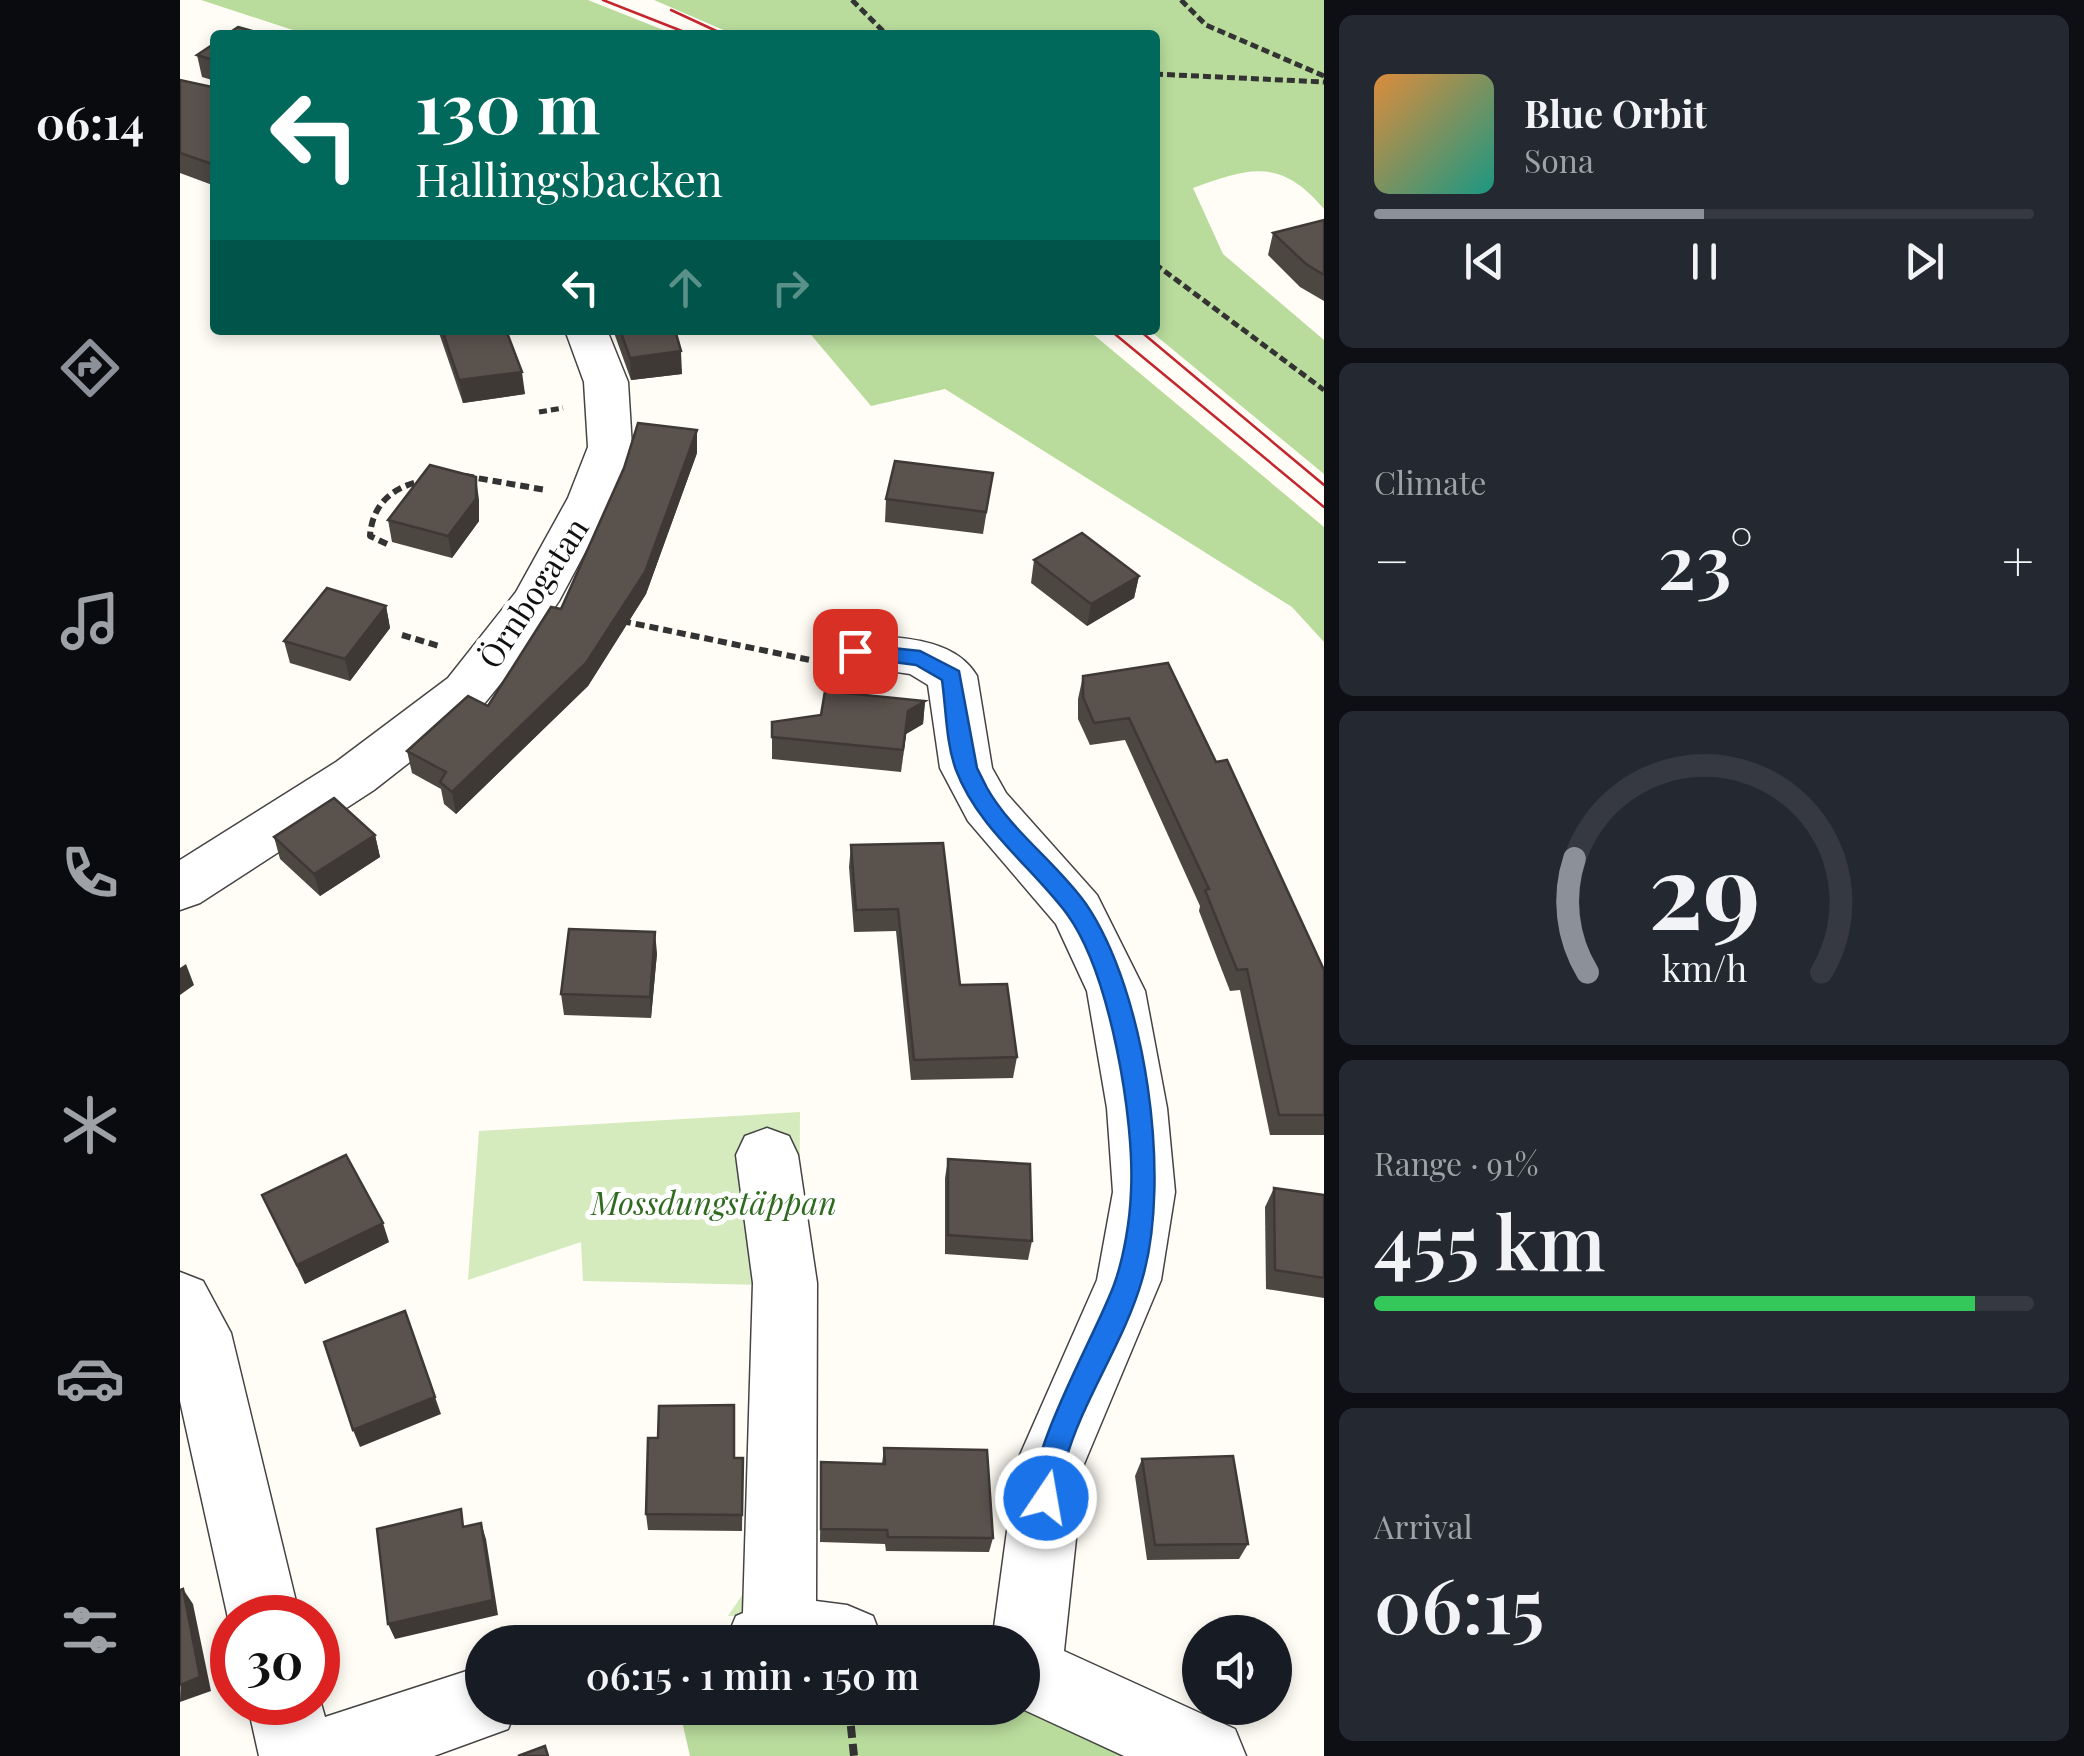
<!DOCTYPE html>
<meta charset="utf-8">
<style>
body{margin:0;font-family:"Playfair Display",serif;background:#242831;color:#f1f3f6;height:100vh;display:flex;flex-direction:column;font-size:38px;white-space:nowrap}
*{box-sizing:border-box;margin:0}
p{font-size:32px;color:#9ea1a6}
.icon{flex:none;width:55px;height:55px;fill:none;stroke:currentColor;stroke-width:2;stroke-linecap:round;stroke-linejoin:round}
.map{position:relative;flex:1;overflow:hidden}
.side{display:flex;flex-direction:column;gap:15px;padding:15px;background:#0d0f14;width:760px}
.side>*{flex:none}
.top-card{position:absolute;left:30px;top:30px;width:950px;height:305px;border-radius:10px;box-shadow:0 5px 15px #0003;background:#00695c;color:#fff;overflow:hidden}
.fabs{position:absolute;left:1002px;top:1615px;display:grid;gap:20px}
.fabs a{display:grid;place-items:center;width:110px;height:110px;border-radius:50%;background:#171b24;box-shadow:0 5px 15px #0003;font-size:50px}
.speed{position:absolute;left:30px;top:1595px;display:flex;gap:20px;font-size:50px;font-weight:700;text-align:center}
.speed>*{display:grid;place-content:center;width:130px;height:130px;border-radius:50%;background:#171b24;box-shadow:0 5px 15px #0003;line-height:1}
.speed .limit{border:15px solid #d22;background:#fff;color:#111}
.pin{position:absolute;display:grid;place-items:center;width:85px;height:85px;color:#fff;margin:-42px;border-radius:20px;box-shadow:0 5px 15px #0006}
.me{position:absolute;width:110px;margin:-55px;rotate:12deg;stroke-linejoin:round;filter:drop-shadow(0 0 8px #0008)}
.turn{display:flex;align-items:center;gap:35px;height:210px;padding:0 40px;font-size:45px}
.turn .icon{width:130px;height:130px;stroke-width:2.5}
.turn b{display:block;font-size:70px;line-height:85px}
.lanes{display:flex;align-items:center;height:95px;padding:0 40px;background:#0003;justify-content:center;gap:50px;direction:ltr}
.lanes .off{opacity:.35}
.big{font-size:75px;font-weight:600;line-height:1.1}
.side .widget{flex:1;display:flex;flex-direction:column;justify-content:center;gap:15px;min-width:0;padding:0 35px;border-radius:15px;background:#242831}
.side .dial{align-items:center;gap:0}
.dial svg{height:260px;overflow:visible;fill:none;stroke:#363941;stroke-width:7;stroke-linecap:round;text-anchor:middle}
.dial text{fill:#f1f3f6;stroke:none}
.song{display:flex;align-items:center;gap:30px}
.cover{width:120px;height:120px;border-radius:15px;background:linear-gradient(135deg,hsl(30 70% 55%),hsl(170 70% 35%))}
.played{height:10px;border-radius:5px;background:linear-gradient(90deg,#8c9099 50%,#363941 50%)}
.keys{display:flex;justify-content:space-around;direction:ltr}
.heat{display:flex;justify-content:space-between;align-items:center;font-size:55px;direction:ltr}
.charge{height:15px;border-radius:8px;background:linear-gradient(90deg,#34c759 91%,#363941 0)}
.trip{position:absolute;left:285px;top:1625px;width:575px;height:100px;border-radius:50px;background:#171b24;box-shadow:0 5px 15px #0003;font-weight:600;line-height:100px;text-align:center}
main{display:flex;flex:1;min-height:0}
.dock{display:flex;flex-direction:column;width:180px;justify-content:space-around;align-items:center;background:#090b0e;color:#9ea1a6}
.dock .icon{width:70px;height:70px}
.dock .active{color:#8c9099}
.dock b{font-size:45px;color:#f1f3f6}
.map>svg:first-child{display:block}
.green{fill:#d5ebbd}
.forest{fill:#b9dc9c}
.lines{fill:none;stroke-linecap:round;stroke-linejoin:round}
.minor-casing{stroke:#444;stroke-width:3}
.path-far2{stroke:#333;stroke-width:5;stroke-dasharray:8 4;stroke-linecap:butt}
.path-far1{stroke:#333;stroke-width:6;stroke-dasharray:9 5;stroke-linecap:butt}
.path{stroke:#333;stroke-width:8;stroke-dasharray:12 6;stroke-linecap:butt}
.minor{fill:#fff;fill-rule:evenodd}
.tram{stroke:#c4262e;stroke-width:2.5}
.wall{fill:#4d4742}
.shaded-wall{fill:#3f3936}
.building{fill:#5a524d;stroke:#3f3936;stroke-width:2.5}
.route{fill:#1a73e8;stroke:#114b97;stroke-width:2.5}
.labels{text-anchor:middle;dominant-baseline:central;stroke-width:10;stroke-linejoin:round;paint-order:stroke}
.street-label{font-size:32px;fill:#111;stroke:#fff}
.park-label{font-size:32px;font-style:italic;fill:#2f6b1f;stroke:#fff}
</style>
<main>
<nav class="dock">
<b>06:14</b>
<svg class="icon active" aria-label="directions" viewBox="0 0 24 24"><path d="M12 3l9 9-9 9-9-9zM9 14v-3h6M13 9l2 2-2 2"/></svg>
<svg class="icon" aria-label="music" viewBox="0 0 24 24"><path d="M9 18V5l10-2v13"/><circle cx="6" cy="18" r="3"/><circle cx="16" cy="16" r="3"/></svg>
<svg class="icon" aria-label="phone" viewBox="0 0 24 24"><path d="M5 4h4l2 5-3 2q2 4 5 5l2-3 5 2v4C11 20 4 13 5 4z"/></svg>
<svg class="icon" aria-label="climate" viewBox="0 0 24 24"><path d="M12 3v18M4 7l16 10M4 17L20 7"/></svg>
<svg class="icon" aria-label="car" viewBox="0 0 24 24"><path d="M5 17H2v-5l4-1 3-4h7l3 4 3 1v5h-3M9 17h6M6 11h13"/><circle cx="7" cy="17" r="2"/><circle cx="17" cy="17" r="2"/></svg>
<svg class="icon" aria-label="filters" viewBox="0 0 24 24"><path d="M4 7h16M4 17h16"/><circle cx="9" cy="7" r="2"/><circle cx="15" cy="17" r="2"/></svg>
</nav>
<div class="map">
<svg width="1144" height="1756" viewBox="0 0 1144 1756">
<rect width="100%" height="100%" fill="#fffdf5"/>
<!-- green -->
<polygon class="green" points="620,1112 617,1613 548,1616 589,1555 589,1285 403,1281 401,1242 288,1280 299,1131"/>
<!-- forest -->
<g class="forest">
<polygon points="21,0 408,0 496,35 128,35"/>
<path d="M474,0H1144V209C1101,158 1071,167 1013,188L1043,254L1144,340V474L969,330H975V35H555Z"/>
<polygon points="627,330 908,330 1144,527 1144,642 1112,607 765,389 691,406"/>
<polygon points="499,1708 842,1708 960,1756 510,1756"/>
</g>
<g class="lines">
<!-- minor casing -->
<g class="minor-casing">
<g id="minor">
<polygon points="385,330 427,330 448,382 452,447 434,498 379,601 334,667 304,704 194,790 20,903 0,910 0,860 156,762 268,678 336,592 388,498 408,447 404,382"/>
<path d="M675,634C716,638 774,636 797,676L812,768L826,793L917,895L965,991L987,1108L995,1192L981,1280L904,1464L884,1651L1055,1729L1066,1756H944L840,1708L842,1642H812L836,1464L917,1280L933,1192L927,1108L907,991L876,924L788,821L760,768L748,685L730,674L657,663L650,651L657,639Z"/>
<polygon points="587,1128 609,1136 618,1155 637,1283 636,1601 667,1605 693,1616 703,1642 545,1642 556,1616 563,1613 573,1283 556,1155 565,1136"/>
<polygon points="0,1272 23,1281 51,1333 120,1618 52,1618 52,1629 48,1618 0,1401"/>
<polygon points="302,1666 302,1708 337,1708 328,1729 254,1756 79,1756 67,1702 138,1702 138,1693 145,1717"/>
</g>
</g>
<!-- path-far2 -->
<g class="path-far2">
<polyline points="672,0 707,35"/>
<polyline points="1001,0 1026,25 1144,76"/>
<polyline points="975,74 1144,82"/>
<polyline points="975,264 1144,390"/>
<polyline points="359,412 383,408"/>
</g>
<!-- path-far1 -->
<g class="path-far1">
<polyline points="285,476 366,490"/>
<path d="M207,544L190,536C192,505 212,487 242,481"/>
<polyline points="442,621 630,660"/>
<polyline points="222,635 259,646"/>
</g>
<!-- path -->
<polyline class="path" points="669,1708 674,1756"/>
<!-- minor -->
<use href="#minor" class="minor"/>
<!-- tram -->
<g class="tram">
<polyline points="423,0 512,35"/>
<polyline points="491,10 545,35"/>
<polyline points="930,330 1144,507"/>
<polyline points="959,330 1144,485"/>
</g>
</g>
<!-- wall -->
<g class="wall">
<polygon points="35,43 35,186 0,173 0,80 32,87 32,80 22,77 17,55"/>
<polygon points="1144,220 1144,301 1120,287 1088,255 1093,233"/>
<polygon points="258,330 326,330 345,394 283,403"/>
<polygon points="433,330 495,330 502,374 451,380"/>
<polygon points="517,453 466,594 408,686 276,814 264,804 261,789 232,773 227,751 308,706 381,609"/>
<polygon points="813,473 803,534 705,522 706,499"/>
<polygon points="299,500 299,521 272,558 212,542 208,520"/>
<polygon points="854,560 959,576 954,598 907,626 851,583"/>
<polygon points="206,606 210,628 170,681 110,663 104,641"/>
<polygon points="903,676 1036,762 1144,970 1144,1135 1090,1135 1060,990 1050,991 1019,911 1020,906 945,740 910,745 898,719 898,699"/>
<polygon points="745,701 743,724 726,734 721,772 592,759 592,722"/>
<polygon points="195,835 200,857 140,896 100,859 94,837"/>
<polygon points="671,845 837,1057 833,1078 731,1080 716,931 674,932 669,867"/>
<polygon points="477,953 471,1018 384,1015 381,994"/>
<polygon points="768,1159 852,1241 848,1260 765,1254 765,1178"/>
<polygon points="1094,1188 1144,1195 1144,1298 1086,1289 1085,1207"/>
<polygon points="82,1195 209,1242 125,1284"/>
<polygon points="704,1448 813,1538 809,1552 706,1551 705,1544 640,1542 641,1462 702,1464"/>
<polygon points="554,1458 563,1475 562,1531 468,1530 466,1514"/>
<polygon points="962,1459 1068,1544 1059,1559 967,1560 955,1476"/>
</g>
<!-- shaded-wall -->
<g class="shaded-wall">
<polygon points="501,351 502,374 451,380 450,358"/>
<polygon points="342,372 345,394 283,403 279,380"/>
<polygon points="517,430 517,453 466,594 408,686 276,814 272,792"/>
<polygon points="296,477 299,500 299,521 272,558 268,536"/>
<polygon points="959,576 954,598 907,626 911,604"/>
<polygon points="206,606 210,628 170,681 165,659"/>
<polygon points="745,701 743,724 726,734 721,772 728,711"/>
<polygon points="195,835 200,857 140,896 134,874"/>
<polygon points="475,932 477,953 471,1018 470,997"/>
<polygon points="6,964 14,985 0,995 0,968"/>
<polygon points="203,1223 209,1242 125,1284 117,1265"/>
<polygon points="255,1397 261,1414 180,1447 173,1430"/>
<polygon points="301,1523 306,1539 318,1615 215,1639 208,1624"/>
<polygon points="3,1589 13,1604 31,1691 0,1702"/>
</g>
<!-- building -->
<g class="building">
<polygon points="58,27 86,35 46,35"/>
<polygon points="35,43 35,165 0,153 0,80 32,87 33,60 17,55"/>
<polygon points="1144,220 1144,275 1126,264 1093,233"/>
<polygon points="262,330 326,330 342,372 279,380"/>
<polygon points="440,330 495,330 501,351 450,358"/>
<polygon points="458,423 517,430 465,572 406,663 272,792 260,782 266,772 227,751 288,696 308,706 371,607 381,609 444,468"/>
<polygon points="715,461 813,473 806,512 706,499"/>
<polygon points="250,465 296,477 296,499 268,536 208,520"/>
<polygon points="902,533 959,576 911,604 854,560"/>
<polygon points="147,588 206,606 165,659 104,641"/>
<polygon points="988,663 1036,762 1047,760 1144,970 1144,1115 1099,1115 1067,969 1057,970 1025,890 1029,889 949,718 914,723 903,697 903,676"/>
<polygon points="645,691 745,701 728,711 723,750 592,737 592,722 641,715"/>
<polygon points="154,798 195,835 134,874 94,837"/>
<polygon points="763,843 780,985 827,984 837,1057 734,1060 718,909 676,910 671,845"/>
<polygon points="389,929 475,932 470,997 381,994"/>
<polygon points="166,1155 203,1223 117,1265 82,1195"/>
<polygon points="768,1159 850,1164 852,1241 768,1235"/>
<polygon points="1094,1188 1144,1195 1144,1278 1095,1270"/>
<polygon points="225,1311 255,1397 173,1430 144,1342"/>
<polygon points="554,1405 554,1458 563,1458 562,1515 466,1514 468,1438 478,1438 479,1406"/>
<polygon points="704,1448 807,1450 813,1538 708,1537 707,1530 641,1529 641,1462 705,1464"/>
<polygon points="1053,1456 1068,1544 975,1545 962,1459"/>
<polygon points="281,1509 283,1527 301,1523 313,1600 208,1624 197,1529"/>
<polygon points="3,1589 20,1677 0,1685 0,1590"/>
<polygon points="365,1746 368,1756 338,1756"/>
</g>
<!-- route -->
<path class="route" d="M675,644L740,651L779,671L797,768L807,788C832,832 877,863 906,904C966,992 992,1179 962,1280C944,1343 902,1400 885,1463C880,1478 882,1493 876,1508L866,1512L856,1508C838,1466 919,1330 935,1282C944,1256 950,1220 951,1192C955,1120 930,973 887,914C851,866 798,828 776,770C766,743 766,708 762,680L736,665L667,656V646Z"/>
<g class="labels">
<!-- street labels -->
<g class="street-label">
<text transform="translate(352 592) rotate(-57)">Örnbogatan</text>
</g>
<!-- park labels -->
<g class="park-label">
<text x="534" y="1201">Mossdungstäppan</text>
</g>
</g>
</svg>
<div class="fabs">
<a><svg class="icon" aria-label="sound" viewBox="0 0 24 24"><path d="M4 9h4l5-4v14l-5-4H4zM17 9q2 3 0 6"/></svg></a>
</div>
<div class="speed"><div class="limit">30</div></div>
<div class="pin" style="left:675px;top:651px;background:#d93025"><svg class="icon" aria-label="arrive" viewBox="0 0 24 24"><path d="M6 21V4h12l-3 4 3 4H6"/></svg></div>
<svg class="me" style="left:866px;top:1498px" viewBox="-20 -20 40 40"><circle r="17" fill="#1a73e8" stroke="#fff" stroke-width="3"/><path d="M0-11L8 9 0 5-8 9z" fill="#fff"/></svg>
<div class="trip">06:15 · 1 min · 150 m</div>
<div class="top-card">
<div class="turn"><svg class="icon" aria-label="left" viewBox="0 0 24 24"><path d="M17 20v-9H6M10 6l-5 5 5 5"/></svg><div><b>130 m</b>Hallingsbacken</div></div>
<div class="lanes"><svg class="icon" aria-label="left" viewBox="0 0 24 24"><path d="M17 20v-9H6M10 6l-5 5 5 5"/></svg><svg class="icon off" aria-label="ahead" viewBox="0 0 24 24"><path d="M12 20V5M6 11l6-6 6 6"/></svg><svg class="icon off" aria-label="right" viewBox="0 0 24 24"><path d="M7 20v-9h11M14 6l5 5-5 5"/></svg></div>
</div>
</div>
<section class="side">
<div class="widget">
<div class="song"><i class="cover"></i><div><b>Blue Orbit</b><p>Sona</p></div></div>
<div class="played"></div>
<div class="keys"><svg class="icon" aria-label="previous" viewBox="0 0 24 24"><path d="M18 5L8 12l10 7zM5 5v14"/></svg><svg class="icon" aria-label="pause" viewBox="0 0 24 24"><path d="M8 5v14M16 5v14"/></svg><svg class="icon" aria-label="next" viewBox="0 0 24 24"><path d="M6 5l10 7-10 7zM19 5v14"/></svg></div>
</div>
<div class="widget"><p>Climate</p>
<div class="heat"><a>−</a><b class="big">23°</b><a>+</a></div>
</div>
<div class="widget dial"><svg viewBox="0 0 100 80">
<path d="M14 69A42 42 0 1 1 86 69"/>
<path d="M14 69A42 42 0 0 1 10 34" stroke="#8c9099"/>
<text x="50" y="56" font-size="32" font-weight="700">29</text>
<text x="50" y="72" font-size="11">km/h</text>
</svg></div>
<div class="widget"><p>Range · 91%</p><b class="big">455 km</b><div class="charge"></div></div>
<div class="widget"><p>Arrival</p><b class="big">06:15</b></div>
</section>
</main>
